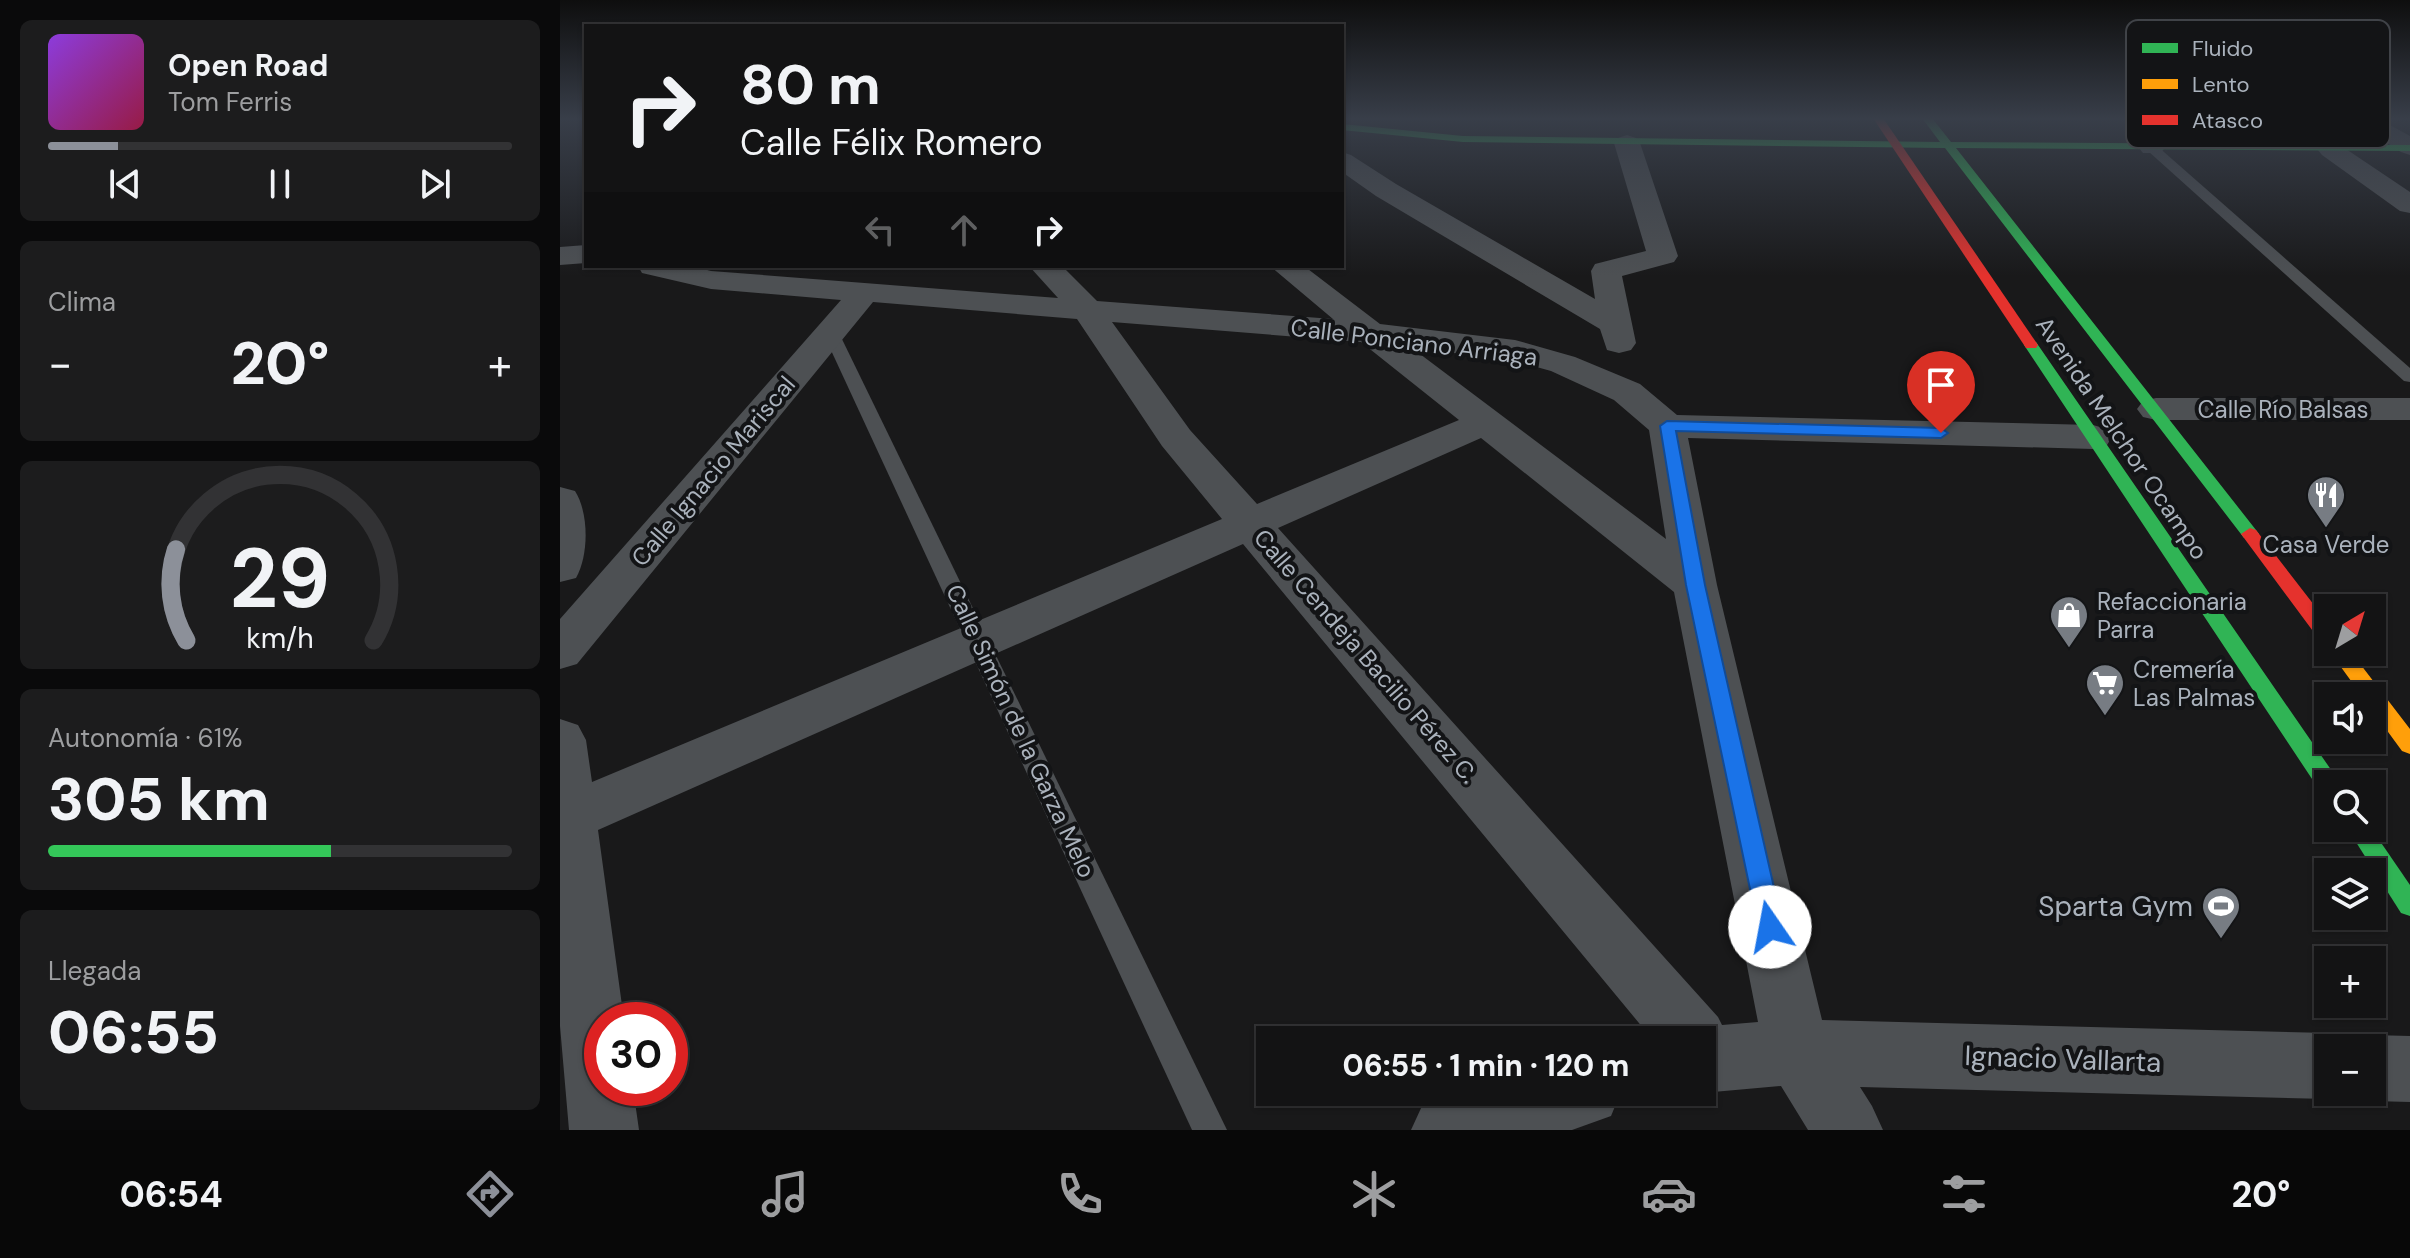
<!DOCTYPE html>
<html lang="es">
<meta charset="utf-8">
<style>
body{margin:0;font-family:"DM Sans",sans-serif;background:#1c1c1d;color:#f1f3f6;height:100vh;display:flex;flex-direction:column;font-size:30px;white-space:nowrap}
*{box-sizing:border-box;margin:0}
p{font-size:26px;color:#9d9ea0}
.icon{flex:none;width:44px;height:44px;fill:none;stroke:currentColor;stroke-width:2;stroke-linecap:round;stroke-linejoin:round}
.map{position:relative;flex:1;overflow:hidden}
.side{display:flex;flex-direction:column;gap:20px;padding:20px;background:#0a0a0b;width:560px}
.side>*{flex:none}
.hud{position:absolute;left:24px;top:24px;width:760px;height:244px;border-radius:0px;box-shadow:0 2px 6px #0004,0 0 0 2px #323234;background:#131314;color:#f1f3f6;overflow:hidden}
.needle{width:52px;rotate:38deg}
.buttons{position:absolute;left:1754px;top:594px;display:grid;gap:16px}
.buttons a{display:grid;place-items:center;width:72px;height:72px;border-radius:0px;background:#131314;box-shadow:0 2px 6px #0004,0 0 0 2px #323234;font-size:40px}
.speed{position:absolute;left:24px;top:1002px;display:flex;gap:16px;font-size:40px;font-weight:700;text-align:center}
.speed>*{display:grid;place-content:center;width:104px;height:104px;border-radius:50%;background:#131314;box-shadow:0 2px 6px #0004,0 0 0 2px #323234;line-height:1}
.speed .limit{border:12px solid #d22;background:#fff;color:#111}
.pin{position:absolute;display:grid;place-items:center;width:68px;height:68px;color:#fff;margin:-82px -34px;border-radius:50% 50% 50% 0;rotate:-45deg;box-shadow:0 0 8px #0007}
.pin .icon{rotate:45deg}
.me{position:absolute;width:88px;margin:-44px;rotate:348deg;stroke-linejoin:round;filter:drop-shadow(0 0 6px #0008)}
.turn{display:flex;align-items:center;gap:28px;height:168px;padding:0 24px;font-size:36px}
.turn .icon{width:104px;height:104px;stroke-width:2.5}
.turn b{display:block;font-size:56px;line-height:68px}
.lanes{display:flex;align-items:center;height:76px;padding:0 24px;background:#0003;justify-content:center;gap:40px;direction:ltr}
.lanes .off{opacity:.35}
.big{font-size:60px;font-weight:800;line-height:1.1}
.side .card{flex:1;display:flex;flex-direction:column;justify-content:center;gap:12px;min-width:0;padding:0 28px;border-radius:12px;background:#1c1c1d}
.side .dial{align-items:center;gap:0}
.dial svg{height:208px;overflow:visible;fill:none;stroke:#323234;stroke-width:7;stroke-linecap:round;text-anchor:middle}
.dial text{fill:#f1f3f6;stroke:none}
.song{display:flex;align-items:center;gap:24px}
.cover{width:96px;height:96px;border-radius:12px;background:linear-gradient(135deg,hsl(270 70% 55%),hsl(340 70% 35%))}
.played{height:8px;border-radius:4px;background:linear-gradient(90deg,#8c9099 15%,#323234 15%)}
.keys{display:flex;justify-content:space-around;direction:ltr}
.heat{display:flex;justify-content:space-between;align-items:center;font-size:44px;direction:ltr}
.charge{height:12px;border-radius:6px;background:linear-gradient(90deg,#34c759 61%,#323234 0)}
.trip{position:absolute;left:696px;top:1026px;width:460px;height:80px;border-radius:0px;background:#131314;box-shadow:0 2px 6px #0004,0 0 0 2px #323234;font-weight:800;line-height:80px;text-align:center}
.menu{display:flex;height:128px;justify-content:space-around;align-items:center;background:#080808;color:#9d9ea0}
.menu .icon{width:56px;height:56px}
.menu .selected{color:#8c9099}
.menu b{font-size:36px;color:#f1f3f6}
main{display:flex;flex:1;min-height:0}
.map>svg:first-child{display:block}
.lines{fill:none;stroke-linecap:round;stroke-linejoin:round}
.lane{fill:#4d5053;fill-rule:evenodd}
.street{fill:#4d5053;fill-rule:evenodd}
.fast{fill:#30b455;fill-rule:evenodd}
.slow{fill:#ff9f0a;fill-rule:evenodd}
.jam{fill:#e5322d;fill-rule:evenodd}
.route{fill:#1a73e8;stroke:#114b97;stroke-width:2}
.labels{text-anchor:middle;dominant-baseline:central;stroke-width:8;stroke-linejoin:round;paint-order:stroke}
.street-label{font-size:24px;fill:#aab2bc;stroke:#131416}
.poi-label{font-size:24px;fill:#aab2bc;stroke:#131416;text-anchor:start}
.near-poi-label{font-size:28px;fill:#aab2bc;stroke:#131416;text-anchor:end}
.near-street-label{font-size:28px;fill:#aab2bc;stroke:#131416}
.key{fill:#131416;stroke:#404348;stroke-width:2}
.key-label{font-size:22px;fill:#aab2bc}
</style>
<main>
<section class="side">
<div class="card">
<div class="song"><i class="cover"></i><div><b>Open Road</b><p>Tom Ferris</p></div></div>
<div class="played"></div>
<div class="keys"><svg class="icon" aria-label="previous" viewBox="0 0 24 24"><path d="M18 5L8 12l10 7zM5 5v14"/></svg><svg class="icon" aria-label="pause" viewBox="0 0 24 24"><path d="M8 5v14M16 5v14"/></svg><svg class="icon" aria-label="next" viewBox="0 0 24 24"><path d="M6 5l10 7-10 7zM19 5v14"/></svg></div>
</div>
<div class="card"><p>Clima</p>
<div class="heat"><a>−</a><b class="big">20°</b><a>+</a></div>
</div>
<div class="card dial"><svg viewBox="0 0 100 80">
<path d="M14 69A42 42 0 1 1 86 69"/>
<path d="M14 69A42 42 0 0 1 10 34" stroke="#8c9099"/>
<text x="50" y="56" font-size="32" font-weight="700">29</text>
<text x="50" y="72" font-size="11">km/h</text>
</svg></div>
<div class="card"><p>Autonomía · 61%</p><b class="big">305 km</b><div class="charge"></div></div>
<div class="card"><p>Llegada</p><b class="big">06:55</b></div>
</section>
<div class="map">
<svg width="1850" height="1130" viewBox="0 0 1850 1130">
<rect width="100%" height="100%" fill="#19191a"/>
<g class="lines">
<!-- lane -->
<g class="lane">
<polygon points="1588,145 1596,145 1850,368 1850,382 1844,381 1588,151"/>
<polygon points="271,328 279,333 667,1130 632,1130 263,333"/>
</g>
<!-- street -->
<g class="street">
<polygon points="1573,118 1599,118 1615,133 1601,153 1583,153 1579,148 1589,134"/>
<polygon points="1789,118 1817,118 1850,136 1850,155 1841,152"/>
<polygon points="1067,135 1076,138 1080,143 1118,256 1114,262 1062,276 1076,343 1071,350 1059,353 1047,350 1040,329 816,196 782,172 782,152 791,155 836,184 1035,299 1031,271 1035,264 1086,251 1054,143 1058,138"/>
<polygon points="1771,142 1780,145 1850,192 1850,213 1840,211 1762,155 1758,150 1762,145"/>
<polygon points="26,245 26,263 0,265 0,247"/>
<path d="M78,266H132L151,271L498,298L469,266H502L537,301L773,319L710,266H744L820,324L955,340L1015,357L1080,384L1117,415L1533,425L1547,429L1552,437L1547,445L1533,449L1128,438L1157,585L1262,1020L1768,1033L1792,1043L1812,1035L1850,1036V1102L1812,1101L1790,1092H1812V1048H1768V1092H1785L1768,1099L1300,1087L1312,1106L1323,1130H1248L1221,1086L1142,1093L1139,1092H1142V1040H1093L683,544L38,830L64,1020H42V1088H73L79,1130H9L0,1026V719L18,725L26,740L32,782L662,519L602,446L517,319L313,302L17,664L0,669V619L281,300L151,289L82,273ZM552,322L801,342L899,420L697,504L630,430ZM852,348L952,360L991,371L1054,400L1089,430L1106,539ZM921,438L1114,592L1198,1022L1162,1025L1158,1017L718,528Z"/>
<polygon points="1596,398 1850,398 1850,420 1596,420 1583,417 1577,409 1583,401"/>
<path d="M0,487L15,491C29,513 29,555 16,578L0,582Z"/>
<polygon points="899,1092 1061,1092 1051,1116 1012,1130 851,1130 862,1106"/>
</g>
<!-- fast -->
<g class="fast">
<polygon points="1362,118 1372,118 1391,142 1850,145 1850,151 1396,148 1696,530 1699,534 1696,538 1684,538 1385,148 903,142 782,130 782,124 903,136 1380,142"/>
<polygon points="1471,341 1476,342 1776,777 1779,784 1768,784 1768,793 1760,791 1464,345"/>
<polygon points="1787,828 1811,828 1850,885 1850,916 1841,913"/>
</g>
<!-- slow -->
<polygon class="slow" points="1770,652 1791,652 1850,729 1850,754 1842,751 1812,710 1812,696 1802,696"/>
<!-- jam -->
<g class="jam">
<polygon points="1313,118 1323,118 1478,345 1476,348 1466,348"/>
<polygon points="1690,528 1696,530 1768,623 1768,644 1761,642 1684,538 1681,534"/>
</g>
</g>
<!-- sky -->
<linearGradient id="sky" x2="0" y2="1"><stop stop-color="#0e0e0e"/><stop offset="0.43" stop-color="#383e49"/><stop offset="1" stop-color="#383e49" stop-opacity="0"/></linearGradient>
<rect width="1850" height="276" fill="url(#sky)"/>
<!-- route -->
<polygon class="route" points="1107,421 1381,428 1388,433 1381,438 1116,431 1145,585 1223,927 1219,936 1210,939 1201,936 1198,927 1126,585 1100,426"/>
<!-- icons -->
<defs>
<g id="restaurant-pin" transform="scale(2)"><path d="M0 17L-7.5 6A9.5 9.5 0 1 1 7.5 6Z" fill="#777c83" stroke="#131416"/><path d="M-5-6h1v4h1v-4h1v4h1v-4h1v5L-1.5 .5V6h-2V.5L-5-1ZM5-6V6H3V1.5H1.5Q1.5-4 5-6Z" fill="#fff"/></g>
<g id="shop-pin" transform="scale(2)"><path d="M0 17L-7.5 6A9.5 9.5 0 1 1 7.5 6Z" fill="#777c83" stroke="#131416"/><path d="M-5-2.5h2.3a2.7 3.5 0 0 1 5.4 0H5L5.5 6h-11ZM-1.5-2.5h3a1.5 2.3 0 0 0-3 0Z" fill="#fff"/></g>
<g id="supermarket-pin" transform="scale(2)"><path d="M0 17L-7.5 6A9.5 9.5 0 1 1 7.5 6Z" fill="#777c83" stroke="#131416"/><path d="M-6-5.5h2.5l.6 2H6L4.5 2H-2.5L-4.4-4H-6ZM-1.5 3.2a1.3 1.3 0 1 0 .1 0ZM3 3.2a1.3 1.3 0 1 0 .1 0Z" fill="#fff"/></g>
<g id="stadium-pin" transform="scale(2)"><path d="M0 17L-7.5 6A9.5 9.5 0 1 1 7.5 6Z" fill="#777c83" stroke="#131416"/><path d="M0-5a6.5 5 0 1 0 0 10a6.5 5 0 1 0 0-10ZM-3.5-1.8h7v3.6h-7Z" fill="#fff"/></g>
</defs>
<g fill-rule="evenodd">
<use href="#restaurant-pin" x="1766" y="495"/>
<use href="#shop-pin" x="1509" y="615"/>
<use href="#supermarket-pin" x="1545" y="683"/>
<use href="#stadium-pin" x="1661" y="906"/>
</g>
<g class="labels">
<!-- street labels -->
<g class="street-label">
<text transform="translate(854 342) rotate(7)">Calle Ponciano Arriaga</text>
<text x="1723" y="409">Calle Río Balsas</text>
<text transform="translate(1562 438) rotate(56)">Avenida Melchor Ocampo</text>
<text transform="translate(153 471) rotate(-50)">Calle Ignacio Mariscal</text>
<text transform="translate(806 656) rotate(49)">Calle Cendeja Bacilio Pérez C.</text>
<text transform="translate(461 731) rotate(65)">Calle Simón de la Garza Melo</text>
</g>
<!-- poi labels -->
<g class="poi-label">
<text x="1766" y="544" text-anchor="middle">Casa Verde</text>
<text x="1537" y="601">Refaccionaria<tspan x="1537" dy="28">Parra</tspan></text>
<text x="1573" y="669">Cremería<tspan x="1573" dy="28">Las Palmas</tspan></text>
</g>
<!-- near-poi labels -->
<g class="near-poi-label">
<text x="1633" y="906">Sparta Gym</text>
</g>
<!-- near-street labels -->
<g class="near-street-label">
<text transform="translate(1503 1059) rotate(2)">Ignacio Vallarta</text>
</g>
</g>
<!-- legend -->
<rect x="1566" y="20" width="264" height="128" rx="12" class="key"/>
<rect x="1582" y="43" width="36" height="10" fill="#30b455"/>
<rect x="1582" y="79" width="36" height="10" fill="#ff9f0a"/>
<rect x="1582" y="115" width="36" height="10" fill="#e5322d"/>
<g class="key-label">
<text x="1632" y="56">Fluido</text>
<text x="1632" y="92">Lento</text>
<text x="1632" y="128">Atasco</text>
</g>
</svg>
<div class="buttons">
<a><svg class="needle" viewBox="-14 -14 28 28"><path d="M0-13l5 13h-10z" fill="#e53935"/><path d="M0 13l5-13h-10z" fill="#9d9ea0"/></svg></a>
<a><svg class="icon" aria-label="sound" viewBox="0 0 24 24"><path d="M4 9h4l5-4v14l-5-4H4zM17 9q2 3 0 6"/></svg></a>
<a><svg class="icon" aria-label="search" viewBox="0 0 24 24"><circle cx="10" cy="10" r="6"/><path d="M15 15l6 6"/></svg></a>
<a><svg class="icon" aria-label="layers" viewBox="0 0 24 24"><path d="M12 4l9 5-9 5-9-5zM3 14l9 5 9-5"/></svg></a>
<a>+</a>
<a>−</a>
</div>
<div class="speed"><div class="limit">30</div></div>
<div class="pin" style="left:1381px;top:433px;background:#d93025"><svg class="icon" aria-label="arrive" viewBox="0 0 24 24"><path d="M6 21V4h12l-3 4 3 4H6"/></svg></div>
<svg class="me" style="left:1210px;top:927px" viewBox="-20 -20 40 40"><circle r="19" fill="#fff"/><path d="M0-13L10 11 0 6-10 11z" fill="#1a73e8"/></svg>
<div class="trip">06:55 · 1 min · 120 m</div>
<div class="hud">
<div class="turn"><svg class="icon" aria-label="right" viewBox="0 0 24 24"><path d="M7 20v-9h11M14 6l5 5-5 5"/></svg><div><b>80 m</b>Calle Félix Romero</div></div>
<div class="lanes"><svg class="icon off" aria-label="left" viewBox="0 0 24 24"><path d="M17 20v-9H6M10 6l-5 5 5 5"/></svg><svg class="icon off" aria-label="ahead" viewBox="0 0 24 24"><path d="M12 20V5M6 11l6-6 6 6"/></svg><svg class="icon" aria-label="right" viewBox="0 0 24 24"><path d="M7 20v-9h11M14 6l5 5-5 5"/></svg></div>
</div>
</div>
</main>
<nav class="menu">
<b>06:54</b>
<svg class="icon selected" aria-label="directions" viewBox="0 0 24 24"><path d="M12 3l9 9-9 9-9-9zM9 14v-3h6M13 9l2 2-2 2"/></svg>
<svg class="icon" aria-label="music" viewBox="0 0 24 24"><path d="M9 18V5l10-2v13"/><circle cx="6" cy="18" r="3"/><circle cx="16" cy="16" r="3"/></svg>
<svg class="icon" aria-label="phone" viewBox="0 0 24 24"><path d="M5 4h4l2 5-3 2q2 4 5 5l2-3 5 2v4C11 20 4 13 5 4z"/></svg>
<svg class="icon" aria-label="climate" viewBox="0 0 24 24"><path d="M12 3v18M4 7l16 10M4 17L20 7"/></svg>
<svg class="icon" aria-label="car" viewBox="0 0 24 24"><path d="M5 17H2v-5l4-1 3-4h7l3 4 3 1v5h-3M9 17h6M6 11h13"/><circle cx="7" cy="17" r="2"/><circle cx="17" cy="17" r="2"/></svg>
<svg class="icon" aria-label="filters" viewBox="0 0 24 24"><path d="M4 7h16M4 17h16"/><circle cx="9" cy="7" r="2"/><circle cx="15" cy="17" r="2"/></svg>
<b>20°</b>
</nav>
